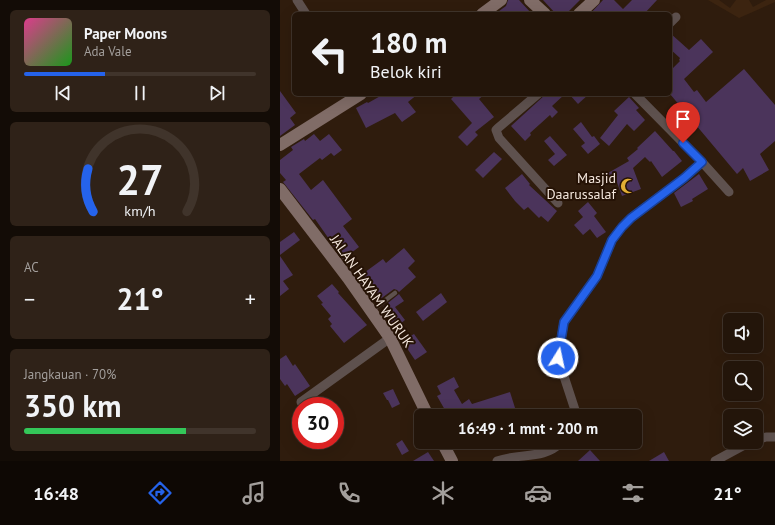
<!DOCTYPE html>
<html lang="id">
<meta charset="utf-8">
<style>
body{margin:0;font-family:"PT Sans",sans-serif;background:#2f2218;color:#f1f3f6;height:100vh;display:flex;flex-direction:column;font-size:15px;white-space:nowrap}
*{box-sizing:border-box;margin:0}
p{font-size:13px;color:#a39f9c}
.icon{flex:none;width:22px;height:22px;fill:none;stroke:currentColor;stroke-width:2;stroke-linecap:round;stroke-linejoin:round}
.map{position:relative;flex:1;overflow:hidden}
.details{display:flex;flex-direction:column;gap:10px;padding:10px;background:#130c06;width:280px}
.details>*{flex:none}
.banner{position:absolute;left:12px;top:12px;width:380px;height:84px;border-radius:6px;box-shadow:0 4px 16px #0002,0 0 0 1px #40342b;background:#23150a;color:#f1f3f6;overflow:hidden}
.tools{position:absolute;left:443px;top:313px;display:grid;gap:8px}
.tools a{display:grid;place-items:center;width:40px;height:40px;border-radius:6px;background:#23150a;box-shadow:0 4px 16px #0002,0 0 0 1px #40342b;font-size:20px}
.speed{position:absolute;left:12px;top:397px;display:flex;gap:8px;font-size:20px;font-weight:700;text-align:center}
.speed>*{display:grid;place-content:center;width:52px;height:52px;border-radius:50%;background:#23150a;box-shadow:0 4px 16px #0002,0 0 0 1px #40342b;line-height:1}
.speed .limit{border:6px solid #d22;background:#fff;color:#111}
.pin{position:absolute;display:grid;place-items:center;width:34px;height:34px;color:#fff;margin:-41px -17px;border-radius:50% 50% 50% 0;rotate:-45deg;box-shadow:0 0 4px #0007}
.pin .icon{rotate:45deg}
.me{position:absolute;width:44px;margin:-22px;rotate:10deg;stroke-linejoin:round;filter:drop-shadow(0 0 3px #0008)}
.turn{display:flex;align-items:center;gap:14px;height:84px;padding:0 12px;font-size:18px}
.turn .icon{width:52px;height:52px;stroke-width:2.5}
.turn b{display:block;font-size:28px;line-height:34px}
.big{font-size:30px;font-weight:700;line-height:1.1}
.details .card{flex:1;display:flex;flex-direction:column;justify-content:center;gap:6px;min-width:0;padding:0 14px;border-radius:6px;background:#2f2218}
.details .dial{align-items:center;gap:0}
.dial svg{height:104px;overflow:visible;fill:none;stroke:#40342b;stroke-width:7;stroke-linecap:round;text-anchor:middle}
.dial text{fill:#f1f3f6;stroke:none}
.song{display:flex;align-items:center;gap:12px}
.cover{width:48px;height:48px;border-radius:6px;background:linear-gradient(135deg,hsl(330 70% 55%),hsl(120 70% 35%))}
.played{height:4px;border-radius:2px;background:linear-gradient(90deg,#2563eb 35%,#40342b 35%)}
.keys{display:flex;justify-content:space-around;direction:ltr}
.heat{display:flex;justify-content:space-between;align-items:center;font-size:22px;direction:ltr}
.charge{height:6px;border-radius:3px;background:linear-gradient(90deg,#34c759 70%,#40342b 0)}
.trip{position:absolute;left:134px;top:409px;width:228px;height:40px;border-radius:6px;background:#23150a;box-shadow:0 4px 16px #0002,0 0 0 1px #40342b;font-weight:700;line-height:40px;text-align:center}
.menu{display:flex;height:64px;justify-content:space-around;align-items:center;background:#0e0804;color:#a39f9c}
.menu .icon{width:28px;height:28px}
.menu .current{color:#2563eb}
.menu b{font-size:18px;color:#f1f3f6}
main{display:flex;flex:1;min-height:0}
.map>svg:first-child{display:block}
.built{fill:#3c2410}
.building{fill:#4b345b}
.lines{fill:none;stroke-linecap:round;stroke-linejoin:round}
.lane{stroke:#5e514e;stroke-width:4.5}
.street{stroke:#5e514e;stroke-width:9}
.secondary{stroke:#806c67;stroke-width:12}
.route-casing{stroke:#184099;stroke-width:10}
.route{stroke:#2563eb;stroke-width:7}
.labels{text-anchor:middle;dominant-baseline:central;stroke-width:4;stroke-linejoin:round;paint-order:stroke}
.poi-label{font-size:14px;fill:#f4e7dd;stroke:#251205;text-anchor:end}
.street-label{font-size:14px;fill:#f4e7dd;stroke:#251205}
</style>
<main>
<section class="details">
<div class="card">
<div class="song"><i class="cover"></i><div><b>Paper Moons</b><p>Ada Vale</p></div></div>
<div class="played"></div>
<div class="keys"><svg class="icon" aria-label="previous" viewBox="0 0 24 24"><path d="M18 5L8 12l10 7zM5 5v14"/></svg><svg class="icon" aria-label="pause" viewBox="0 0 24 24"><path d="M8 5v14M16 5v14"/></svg><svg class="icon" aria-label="next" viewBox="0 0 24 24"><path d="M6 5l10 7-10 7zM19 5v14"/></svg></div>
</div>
<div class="card dial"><svg viewBox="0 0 100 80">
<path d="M14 69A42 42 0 1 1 86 69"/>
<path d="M14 69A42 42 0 0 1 10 36" stroke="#2563eb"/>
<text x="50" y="56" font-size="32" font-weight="700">27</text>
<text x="50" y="72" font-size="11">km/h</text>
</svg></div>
<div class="card"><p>AC</p>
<div class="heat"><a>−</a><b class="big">21°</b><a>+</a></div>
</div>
<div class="card"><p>Jangkauan · 70%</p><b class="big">350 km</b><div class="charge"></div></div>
</section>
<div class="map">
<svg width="495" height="461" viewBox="0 0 495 461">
<rect width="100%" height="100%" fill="#2f1c0d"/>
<!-- built -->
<polygon class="built" points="428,0 439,0 450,8 456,0 469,0 473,7 486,0 495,0 495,2 459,18"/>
<!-- building -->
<g class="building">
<polygon points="228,0 239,0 252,14 215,14 226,6"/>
<polygon points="263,0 300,0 286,14 276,14"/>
<polygon points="323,0 334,0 343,9 352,0 377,0 364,14 310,14"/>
<polygon points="390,33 409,50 421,39 433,52 404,79 414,92 417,90 426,102 464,69 495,105 495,141 480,154 489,170 470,181 463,168 457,174 390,94 390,71 400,61 399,60 400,58 390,49"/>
<polygon points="0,91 16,113 10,118 15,125 0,136"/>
<polygon points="104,94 138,94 128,102 136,112 122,122 115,113 86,128 76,108 87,102 88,103"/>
<polygon points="176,94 205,94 199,99 214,117 195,132 198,135 187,146 178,137 192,123 171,99"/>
<polygon points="266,94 285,94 272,106 278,112 272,118 270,115 250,133 251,135 245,141 231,126"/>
<polygon points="289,94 309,94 298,104"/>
<polygon points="349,97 359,108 356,110 365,120 354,131 347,124 329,146 320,138 338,115 334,111"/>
<polygon points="301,122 312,137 314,136 320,144 308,154 301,146 305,143 293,129"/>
<polygon points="375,131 393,151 394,151 402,161 382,177 371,161 370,162 365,157 353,168 361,189 342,196 335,177 324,183 321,177 349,161 347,158 358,149 357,148"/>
<polygon points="34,134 40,141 49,134 62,150 54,156 51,153 42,160 40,158 19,174 31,190 43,180 72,219 63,226 79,247 63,259 35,219 33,220 3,182 6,180 0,173 0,160 13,150 11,147 24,139 25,141"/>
<polygon points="270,136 287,155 274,166 268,160 275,154 264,141"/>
<polygon points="214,152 222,159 203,178 195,170"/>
<polygon points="242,174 250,184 249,185 277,211 268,222 261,216 259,218 248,207 244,210 235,201 225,188"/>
<polygon points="419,174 428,189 412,199 413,201 401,207 394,193"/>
<polygon points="308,202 317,213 314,216 326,232 317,238 310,229 303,235 294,225 303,217 298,211"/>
<polygon points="14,232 20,240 0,255 0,242"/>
<polygon points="124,248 135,261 128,268 136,277 119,292 117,290 114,289 99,300 93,293 90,296 77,278 103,259 106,263"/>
<polygon points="0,256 13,275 3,281 9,289 0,296"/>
<polygon points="52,284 59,292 58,293 87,325 64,343 50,326 52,324 48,319 51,316 41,304 43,303 37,296"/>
<polygon points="161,293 167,302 143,321 136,312"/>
<polygon points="119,294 124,301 115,307 125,320 113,330 107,321 111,318 103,307"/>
<polygon points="134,334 147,352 135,360 122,341"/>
<polygon points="6,355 13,366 15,364 30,386 15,396 7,384 5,386 0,379 0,359"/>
<polygon points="174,377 179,387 174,390 182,404 189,399 192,404 230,392 236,411 219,416 204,416 202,408 189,416 155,416 165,410 157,396 161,394 157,386"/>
<polygon points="113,389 120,404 112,408 108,400 107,400 103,393"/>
<polygon points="122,440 129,451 122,455 116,444"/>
<polygon points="310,450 320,461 298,461"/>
<polygon points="148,452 154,461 133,461"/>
<polygon points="384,452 389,461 369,461"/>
</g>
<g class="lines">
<!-- lane -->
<polyline class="lane" points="91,311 115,293"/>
<!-- street -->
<g class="street">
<polyline points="17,0 26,14"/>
<polyline points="390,23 396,17"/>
<polyline points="258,94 218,128 216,130 219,138 278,203"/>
<polyline points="355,94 422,162 449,192"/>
<polyline points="21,402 110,338"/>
<polyline points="297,416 278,358 284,322 317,276 332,240 342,227 351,218 404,178 422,162"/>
<polyline points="476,440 486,437 495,437"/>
<path d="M217,461C241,452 262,461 282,442"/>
<polyline points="435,461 470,442"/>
</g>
<!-- secondary -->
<g class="secondary">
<polyline points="250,0 265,14"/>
<polyline points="202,14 221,0"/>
<polyline points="299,14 314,0"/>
<polyline points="0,145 81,94"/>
<polyline points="0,189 68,278 110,338 148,416"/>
<polyline points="162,442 172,461"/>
</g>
</g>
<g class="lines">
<!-- route casing -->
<g class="route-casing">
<polyline id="route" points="278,358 284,322 317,276 332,240 342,227 351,218 404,178 422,162 403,143"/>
</g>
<!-- route -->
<use href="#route" class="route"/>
</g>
<!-- icons -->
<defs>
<g id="mosque-bare" transform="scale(1.2)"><path d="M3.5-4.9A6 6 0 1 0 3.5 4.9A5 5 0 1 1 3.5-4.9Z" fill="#e2ae34" stroke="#251205" stroke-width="2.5" paint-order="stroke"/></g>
</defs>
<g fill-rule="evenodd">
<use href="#mosque-bare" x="348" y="186"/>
</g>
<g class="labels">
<!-- poi labels -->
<g class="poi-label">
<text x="336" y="178">Masjid<tspan x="336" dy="16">Daarussalaf</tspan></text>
</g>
<!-- street labels -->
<g class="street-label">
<text transform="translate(92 291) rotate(55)">JALAN HAYAM WURUK</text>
</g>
</g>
</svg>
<div class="tools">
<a><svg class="icon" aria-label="sound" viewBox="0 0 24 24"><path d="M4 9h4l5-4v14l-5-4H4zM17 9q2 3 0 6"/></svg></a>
<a><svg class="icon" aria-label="search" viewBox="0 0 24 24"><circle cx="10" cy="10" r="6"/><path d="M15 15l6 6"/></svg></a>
<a><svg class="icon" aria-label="layers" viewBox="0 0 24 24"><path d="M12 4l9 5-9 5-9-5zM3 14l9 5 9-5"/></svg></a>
</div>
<div class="speed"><div class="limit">30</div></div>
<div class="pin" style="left:403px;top:143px;background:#d93025"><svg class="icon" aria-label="arrive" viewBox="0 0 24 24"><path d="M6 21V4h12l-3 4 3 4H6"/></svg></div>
<svg class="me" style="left:278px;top:358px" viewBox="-20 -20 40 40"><circle r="17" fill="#2563eb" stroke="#fff" stroke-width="3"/><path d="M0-11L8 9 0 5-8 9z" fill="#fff"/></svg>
<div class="trip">16:49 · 1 mnt · 200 m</div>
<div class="banner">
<div class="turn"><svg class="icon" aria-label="left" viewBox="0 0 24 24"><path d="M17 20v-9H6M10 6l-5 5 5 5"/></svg><div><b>180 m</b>Belok kiri</div></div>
</div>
</div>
</main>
<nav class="menu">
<b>16:48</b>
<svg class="icon current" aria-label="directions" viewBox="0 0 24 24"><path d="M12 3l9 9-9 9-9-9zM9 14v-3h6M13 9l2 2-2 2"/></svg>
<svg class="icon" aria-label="music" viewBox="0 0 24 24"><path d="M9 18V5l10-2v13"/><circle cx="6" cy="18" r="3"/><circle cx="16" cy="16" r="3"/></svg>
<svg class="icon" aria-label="phone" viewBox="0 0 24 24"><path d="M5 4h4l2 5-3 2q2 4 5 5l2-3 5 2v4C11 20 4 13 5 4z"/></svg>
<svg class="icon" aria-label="climate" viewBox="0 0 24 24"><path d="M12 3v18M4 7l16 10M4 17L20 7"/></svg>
<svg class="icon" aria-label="car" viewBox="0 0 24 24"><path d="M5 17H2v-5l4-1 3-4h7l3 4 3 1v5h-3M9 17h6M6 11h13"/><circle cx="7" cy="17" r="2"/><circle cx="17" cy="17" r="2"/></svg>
<svg class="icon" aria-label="filters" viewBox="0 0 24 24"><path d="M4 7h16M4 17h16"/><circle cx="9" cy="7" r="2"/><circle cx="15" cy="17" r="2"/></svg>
<b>21°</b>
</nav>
